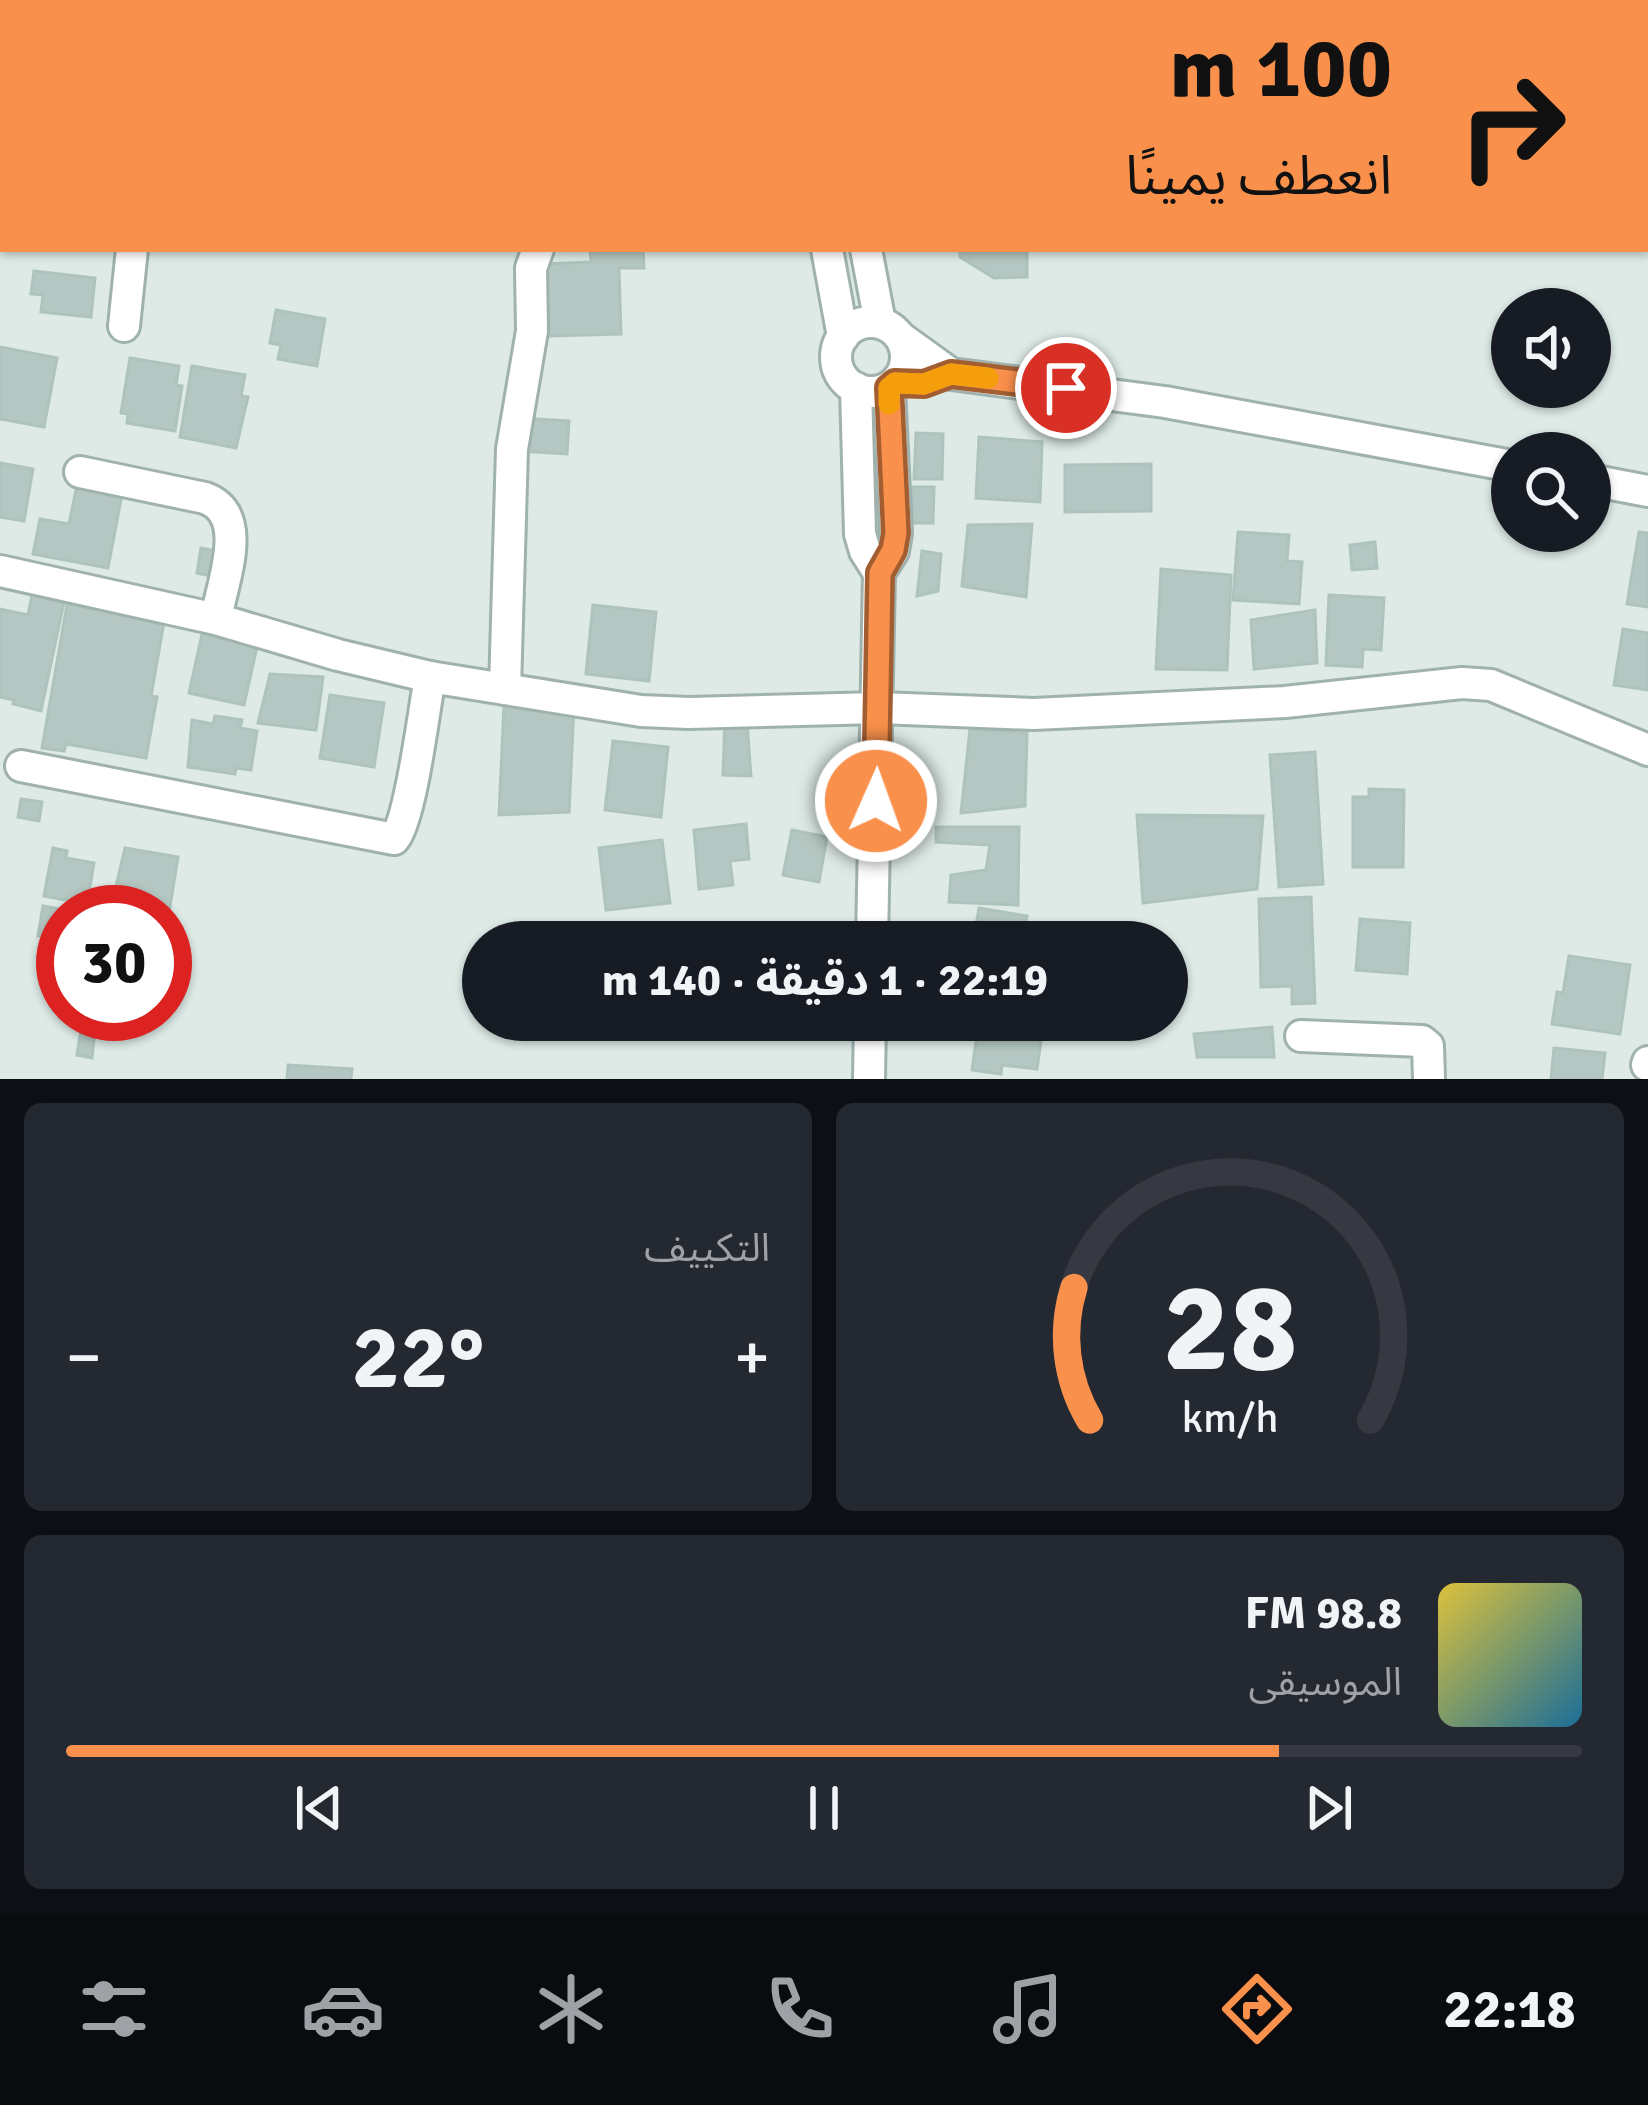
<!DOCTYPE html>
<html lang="ar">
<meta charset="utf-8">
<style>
body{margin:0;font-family:Signika,"Noto Sans Arabic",sans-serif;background:#242831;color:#f1f3f6;direction:rtl;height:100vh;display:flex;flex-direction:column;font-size:45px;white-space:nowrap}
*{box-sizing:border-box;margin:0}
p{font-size:39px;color:#9ea1a6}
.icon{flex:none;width:66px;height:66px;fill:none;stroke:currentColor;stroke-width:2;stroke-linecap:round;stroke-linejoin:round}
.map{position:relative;height:1079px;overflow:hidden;direction:ltr}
.side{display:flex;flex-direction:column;gap:24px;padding:24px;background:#0d0f14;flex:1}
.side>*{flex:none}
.hud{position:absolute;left:0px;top:0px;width:1650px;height:252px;box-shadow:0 3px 9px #0004;direction:rtl;background:#f9904b;color:#111;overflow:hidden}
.controls{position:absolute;left:1491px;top:288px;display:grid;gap:24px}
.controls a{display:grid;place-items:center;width:120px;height:120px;border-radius:50%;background:#171b24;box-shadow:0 3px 9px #0004;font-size:60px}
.speed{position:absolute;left:36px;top:885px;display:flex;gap:24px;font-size:60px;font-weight:700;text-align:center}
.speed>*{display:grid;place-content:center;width:156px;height:156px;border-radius:50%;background:#171b24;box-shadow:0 3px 9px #0004;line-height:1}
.speed .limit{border:18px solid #d22;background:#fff;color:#111}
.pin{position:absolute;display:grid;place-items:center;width:102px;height:102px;color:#fff;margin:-51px;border:6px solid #fff;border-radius:50%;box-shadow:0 3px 12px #0007}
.me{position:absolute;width:132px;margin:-66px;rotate:2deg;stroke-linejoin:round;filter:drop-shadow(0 0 9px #0008)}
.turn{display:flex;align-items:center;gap:42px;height:252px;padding:0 60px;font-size:54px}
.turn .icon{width:156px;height:156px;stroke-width:2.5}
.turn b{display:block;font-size:84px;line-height:102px}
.big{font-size:90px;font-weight:700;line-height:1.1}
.side .widget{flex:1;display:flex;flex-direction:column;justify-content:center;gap:18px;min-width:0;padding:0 42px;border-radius:18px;background:#242831}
.side .dial{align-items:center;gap:0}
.dial svg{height:312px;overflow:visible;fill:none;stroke:#363941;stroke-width:7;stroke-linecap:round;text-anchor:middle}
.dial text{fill:#f1f3f6;stroke:none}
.song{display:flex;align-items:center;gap:36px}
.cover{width:144px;height:144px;border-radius:18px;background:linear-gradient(135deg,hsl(50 70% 55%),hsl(200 70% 35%))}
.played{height:12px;border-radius:6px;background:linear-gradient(90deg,#f9904b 80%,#363941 80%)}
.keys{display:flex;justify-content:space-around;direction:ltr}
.heat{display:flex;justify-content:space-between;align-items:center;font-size:66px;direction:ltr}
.side .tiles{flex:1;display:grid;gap:24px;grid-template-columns:1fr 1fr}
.widget:last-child{grid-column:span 2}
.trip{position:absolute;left:462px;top:921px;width:726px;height:120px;border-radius:60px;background:#171b24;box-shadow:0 3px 9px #0004;font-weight:700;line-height:120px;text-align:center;direction:rtl}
.tabs{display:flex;height:192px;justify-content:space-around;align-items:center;background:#090b0e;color:#9ea1a6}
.tabs .icon{width:84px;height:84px}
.tabs .active{color:#f9904b}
.tabs b{font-size:54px;color:#f1f3f6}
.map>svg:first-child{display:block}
.building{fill:#b5c7c2;stroke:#afc3be;stroke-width:3}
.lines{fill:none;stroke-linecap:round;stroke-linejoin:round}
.street-casing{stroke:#a0b2ae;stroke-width:36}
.street{stroke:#fff;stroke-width:30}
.route-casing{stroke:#a25e31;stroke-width:30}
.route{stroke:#f9904b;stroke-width:21}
.slow{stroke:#f59e0b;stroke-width:21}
</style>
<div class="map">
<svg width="1648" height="1079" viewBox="0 0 1648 1079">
<rect width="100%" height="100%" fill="#ddeae6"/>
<!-- building -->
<g class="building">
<polygon points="1297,0 1471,0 1472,3 1298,3"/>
<polygon points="590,249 643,249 644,268 619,268 621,334 549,336 546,264 591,262"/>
<polygon points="960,249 1027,249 1027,277 994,278 960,257"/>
<polygon points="34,271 95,278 91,317 41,312 43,295 31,294"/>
<polygon points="276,310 325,319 317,366 278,359 281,345 270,343"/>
<rect x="1590" y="316" width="10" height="62"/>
<polygon points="0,347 57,358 44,427 0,419"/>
<polygon points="130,358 179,366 176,385 182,386 175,431 127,423 128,414 121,413"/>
<polygon points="192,366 245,375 241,396 248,397 236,448 180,437"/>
<polygon points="520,418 569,421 567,454 518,451"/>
<polygon points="916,433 943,434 942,479 914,479"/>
<polygon points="979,437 1042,442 1040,502 976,498"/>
<polygon points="0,463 33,469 24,521 0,517"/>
<polygon points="1151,464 1151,511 1065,512 1065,465"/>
<polygon points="77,485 122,494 108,568 33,554 40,519 69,524"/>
<polygon points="912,487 934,487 933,523 912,523"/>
<polygon points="1032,524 1026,597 962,586 968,525"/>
<polygon points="1238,532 1289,535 1287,561 1302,562 1299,604 1233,600"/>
<polygon points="1639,532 1648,533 1648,607 1627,604"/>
<polygon points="1375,542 1377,568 1352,570 1350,545"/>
<polygon points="201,548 215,551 211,576 197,573"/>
<polygon points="922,551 941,554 938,591 917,596"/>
<polygon points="1161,569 1231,575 1227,670 1156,669"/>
<polygon points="33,590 65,597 41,711 13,704 14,700 0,697 0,609 28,615"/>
<polygon points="69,593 166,611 151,696 157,697 146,758 66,744 64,751 42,748"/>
<polygon points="1329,595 1384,598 1381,650 1363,649 1362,667 1326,665"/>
<polygon points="593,605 656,612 649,681 586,674"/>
<polygon points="1315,610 1317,663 1254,669 1251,620"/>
<polygon points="1623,629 1648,633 1648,690 1614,685"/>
<polygon points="202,634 257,647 244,705 189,693"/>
<polygon points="270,674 323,677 316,730 258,723"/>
<polygon points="330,695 384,703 374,767 320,758"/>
<polygon points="504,705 574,707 569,812 499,815"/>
<polygon points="215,716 242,720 240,728 257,731 251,770 236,768 235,774 188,767 192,720 213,724"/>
<polygon points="725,716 747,722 751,776 723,775"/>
<polygon points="970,729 1027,733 1025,806 961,813"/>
<polygon points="613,741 668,747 661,817 605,810"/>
<polygon points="1315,752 1323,884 1279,887 1270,755"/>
<polygon points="1369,789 1404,790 1403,867 1353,867 1353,797 1369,797"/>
<polygon points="21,799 42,802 39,821 18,817"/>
<polygon points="1137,815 1263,816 1257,889 1143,903"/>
<polygon points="746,824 749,859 730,861 733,885 699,889 694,830"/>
<polygon points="936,827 1019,827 1018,905 949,902 951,875 986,870 990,845 936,842"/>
<polygon points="792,830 827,837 819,882 783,875"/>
<polygon points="662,840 670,903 606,910 599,848"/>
<polygon points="53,848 67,851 66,858 94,863 87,904 44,896"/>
<polygon points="125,848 178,857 167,925 165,912 110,912"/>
<polygon points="1311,897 1315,1003 1292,1004 1292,986 1261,987 1259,899"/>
<polygon points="43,906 78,912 63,912 63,940 38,936"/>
<polygon points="979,908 1027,916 1022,942 973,942"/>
<polygon points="1360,919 1410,923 1407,974 1356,970"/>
<polygon points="1569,956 1630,965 1620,1034 1552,1024 1557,992 1563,993"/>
<polygon points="979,1020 1044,1020 1037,1069 1002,1065 1001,1074 972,1070"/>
<polygon points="1272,1027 1274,1057 1197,1057 1194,1034"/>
<polygon points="81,1030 95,1031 92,1058 77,1055"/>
<polygon points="1554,1048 1605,1053 1602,1079 1551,1079"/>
<polygon points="288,1065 352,1069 351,1079 287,1079"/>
</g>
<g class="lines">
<!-- street casing -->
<g class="street-casing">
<g id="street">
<polyline points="781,0 781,3"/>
<polyline points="818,0 818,3"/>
<polyline points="0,103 3,103"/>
<polyline points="827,249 843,337"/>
<polyline points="866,249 880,323"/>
<circle cx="871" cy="357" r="35"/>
<polyline points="124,326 132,249"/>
<polyline points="901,338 951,374 1165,402 1512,466"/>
<polyline points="856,388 860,534 865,551 879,573"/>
<path d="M80,472L205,498C251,515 222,582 216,619"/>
<polyline points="1590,480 1648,491"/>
<polyline points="0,571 216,619 338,655 430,677 641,711 689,713 879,708 1034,714 1285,702 1462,683 1491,685 1648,750"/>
<polyline points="505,689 512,449 532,331 531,268 538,249"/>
<path d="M21,766L394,839C411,820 424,709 430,677"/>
<polyline points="872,942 879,573 893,551 896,533 889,388"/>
<polyline points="1301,1036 1422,1041 1428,1046 1429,1079"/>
<polyline points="1647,1065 1648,1062"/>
<polyline points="869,1079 870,1020"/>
</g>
</g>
<!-- street -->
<use href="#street" class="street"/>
</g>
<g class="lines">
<!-- route casing -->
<g class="route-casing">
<polyline id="route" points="876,801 880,573 893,550 896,533 889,388 895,383 924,384 951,374 1066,388"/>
</g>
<!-- route -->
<use href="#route" class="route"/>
<!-- slow -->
<polyline class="slow" points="889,404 889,388 895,383 924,384 951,374 988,378"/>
</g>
</svg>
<div class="controls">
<a><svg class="icon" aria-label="sound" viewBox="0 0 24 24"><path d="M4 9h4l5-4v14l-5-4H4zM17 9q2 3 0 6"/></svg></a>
<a><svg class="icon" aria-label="search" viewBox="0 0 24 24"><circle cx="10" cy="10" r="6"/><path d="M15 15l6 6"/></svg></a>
</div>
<div class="speed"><div class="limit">30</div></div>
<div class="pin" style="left:1066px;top:388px;background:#d93025"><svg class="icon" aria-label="arrive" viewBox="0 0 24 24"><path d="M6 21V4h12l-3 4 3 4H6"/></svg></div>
<svg class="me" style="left:876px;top:801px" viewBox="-20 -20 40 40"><circle r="17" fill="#f9904b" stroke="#fff" stroke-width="3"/><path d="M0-11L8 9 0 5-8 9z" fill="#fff"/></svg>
<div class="trip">22:19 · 1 دقيقة · 140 m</div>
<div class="hud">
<div class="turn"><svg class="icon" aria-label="right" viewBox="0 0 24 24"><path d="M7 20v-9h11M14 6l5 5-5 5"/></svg><div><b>100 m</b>انعطف يمينًا</div></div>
</div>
</div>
<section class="side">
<div class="tiles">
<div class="widget dial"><svg viewBox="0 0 100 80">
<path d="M14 69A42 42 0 1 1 86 69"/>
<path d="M14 69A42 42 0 0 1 10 35" stroke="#f9904b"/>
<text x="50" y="56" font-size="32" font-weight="700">28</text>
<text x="50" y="72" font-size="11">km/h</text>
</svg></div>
<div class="widget"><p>التكييف</p>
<div class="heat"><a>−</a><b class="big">22°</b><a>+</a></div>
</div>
<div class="widget">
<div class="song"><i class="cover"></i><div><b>98.8 FM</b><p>الموسيقى</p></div></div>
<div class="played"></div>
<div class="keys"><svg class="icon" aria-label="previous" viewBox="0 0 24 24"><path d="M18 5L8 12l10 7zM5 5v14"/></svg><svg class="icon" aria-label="pause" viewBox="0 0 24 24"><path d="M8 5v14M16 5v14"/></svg><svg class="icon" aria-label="next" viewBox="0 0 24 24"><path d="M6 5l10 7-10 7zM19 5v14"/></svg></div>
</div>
</div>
</section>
<nav class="tabs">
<b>22:18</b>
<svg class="icon active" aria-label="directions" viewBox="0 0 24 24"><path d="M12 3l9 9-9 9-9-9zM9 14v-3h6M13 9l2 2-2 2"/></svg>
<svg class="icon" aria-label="music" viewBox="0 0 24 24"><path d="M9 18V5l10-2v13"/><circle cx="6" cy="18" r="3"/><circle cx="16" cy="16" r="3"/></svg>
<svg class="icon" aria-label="phone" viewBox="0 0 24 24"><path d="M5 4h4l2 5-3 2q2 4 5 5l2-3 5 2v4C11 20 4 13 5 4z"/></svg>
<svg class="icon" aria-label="climate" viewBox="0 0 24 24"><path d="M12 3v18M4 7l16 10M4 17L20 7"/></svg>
<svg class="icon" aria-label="car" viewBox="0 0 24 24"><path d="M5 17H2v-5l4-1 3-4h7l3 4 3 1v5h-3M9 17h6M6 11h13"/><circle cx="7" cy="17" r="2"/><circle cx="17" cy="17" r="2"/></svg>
<svg class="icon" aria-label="filters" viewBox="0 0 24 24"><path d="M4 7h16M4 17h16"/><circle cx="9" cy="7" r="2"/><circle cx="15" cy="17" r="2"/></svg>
</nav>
